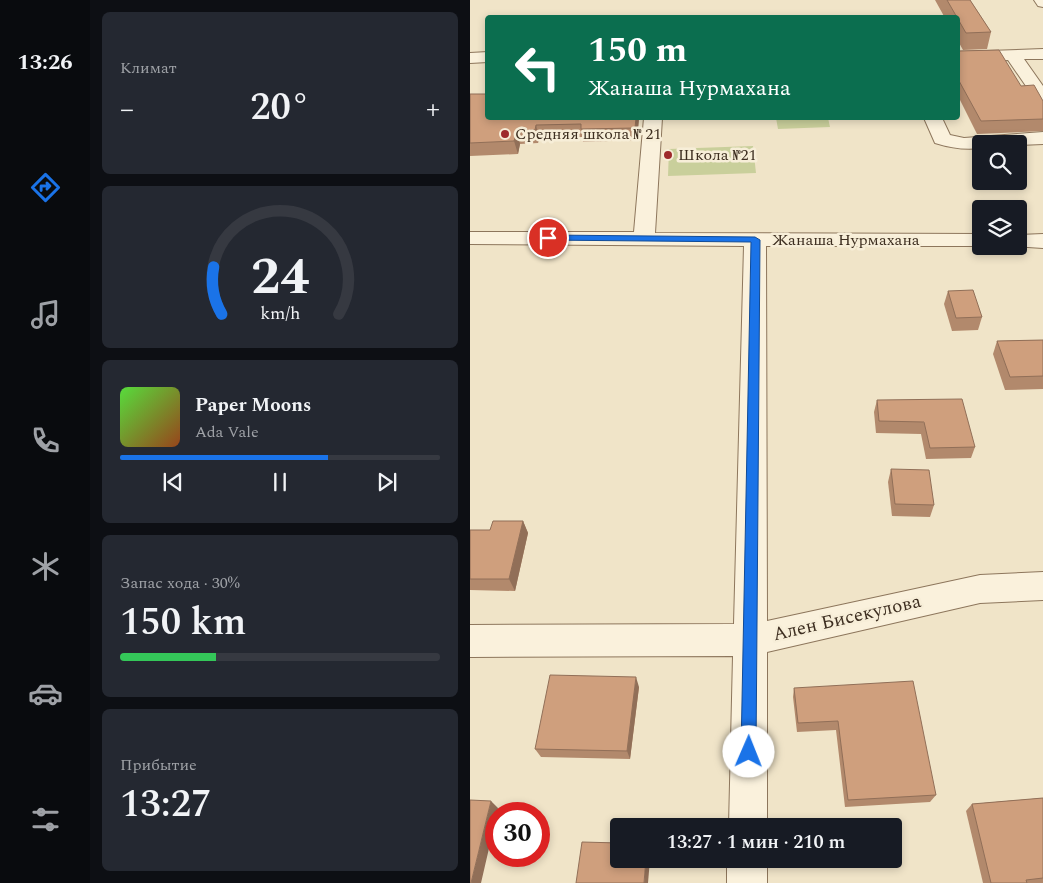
<!DOCTYPE html>
<html lang="ru">
<meta charset="utf-8">
<style>
body{margin:0;font-family:Spectral,serif;background:#242831;color:#f1f3f6;height:100vh;display:flex;flex-direction:column;font-size:19px;white-space:nowrap}
*{box-sizing:border-box;margin:0}
p{font-size:16px;color:#9ea1a6}
.icon{flex:none;width:28px;height:28px;fill:none;stroke:currentColor;stroke-width:2;stroke-linecap:round;stroke-linejoin:round}
.map{position:relative;flex:1;overflow:hidden}
.sheet{display:flex;flex-direction:column;gap:12px;padding:12px;background:#0d0f14;width:380px}
.sheet>*{flex:none}
.guide{position:absolute;left:15px;top:15px;width:475px;height:105px;border-radius:5px;box-shadow:0 2px 8px #0003;background:#0b6e4f;color:#fff;overflow:hidden}
.fabs{position:absolute;left:502px;top:135px;display:grid;gap:10px}
.fabs a{display:grid;place-items:center;width:55px;height:55px;border-radius:5px;background:#171b24;box-shadow:0 2px 8px #0003;font-size:25px}
.speed{position:absolute;left:15px;top:802px;display:flex;gap:10px;font-size:25px;font-weight:700;text-align:center}
.speed>*{display:grid;place-content:center;width:65px;height:65px;border-radius:50%;background:#171b24;box-shadow:0 2px 8px #0003;line-height:1}
.speed .limit{border:8px solid #d22;background:#fff;color:#111}
.pin{position:absolute;display:grid;place-items:center;width:42px;height:42px;color:#fff;margin:-21px;border:2px solid #fff;border-radius:50%;box-shadow:0 1px 5px #0007}
.me{position:absolute;width:55px;margin:-28px;rotate:1deg;stroke-linejoin:round;filter:drop-shadow(0 0 4px #0008)}
.turn{display:flex;align-items:center;gap:18px;height:105px;padding:0 20px;font-size:22px}
.turn .icon{width:65px;height:65px;stroke-width:2.5}
.turn b{display:block;font-size:35px;line-height:42px}
.big{font-size:38px;font-weight:600;line-height:1.1}
.sheet .tile{flex:1;display:flex;flex-direction:column;justify-content:center;gap:8px;min-width:0;padding:0 18px;border-radius:8px;background:#242831}
.sheet .dial{align-items:center;gap:0}
.dial svg{height:130px;overflow:visible;fill:none;stroke:#363941;stroke-width:7;stroke-linecap:round;text-anchor:middle}
.dial text{fill:#f1f3f6;stroke:none}
.song{display:flex;align-items:center;gap:15px}
.cover{width:60px;height:60px;border-radius:8px;background:linear-gradient(135deg,hsl(110 70% 55%),hsl(20 70% 35%))}
.played{height:5px;border-radius:2px;background:linear-gradient(90deg,#1a73e8 65%,#363941 65%)}
.keys{display:flex;justify-content:space-around;direction:ltr}
.heat{display:flex;justify-content:space-between;align-items:center;font-size:28px;direction:ltr}
.charge{height:8px;border-radius:4px;background:linear-gradient(90deg,#34c759 30%,#363941 0)}
.trip{position:absolute;left:140px;top:818px;width:292px;height:50px;border-radius:5px;background:#171b24;box-shadow:0 2px 8px #0003;font-weight:600;line-height:50px;text-align:center}
main{display:flex;flex:1;min-height:0}
.tabs{display:flex;flex-direction:column;width:90px;justify-content:space-around;align-items:center;background:#090b0e;color:#9ea1a6}
.tabs .icon{width:35px;height:35px}
.tabs .current{color:#1a73e8}
.tabs b{font-size:22px;color:#f1f3f6}
.map>svg:first-child{display:block}
.green{fill:#c9cf9b}
.lines{fill:none;stroke-linecap:round;stroke-linejoin:round}
.minor-casing{stroke:#8d765c;stroke-width:2}
.minor{fill:#faf1dc;fill-rule:evenodd}
.wall{fill:#b2896c}
.shaded-wall{fill:#916f58}
.building{fill:#cf9f7d;stroke:#916f58}
.route{fill:#1a73e8;stroke:#114b97}
.poi-dot{fill:#9e2a2b;stroke:#f7eed8;stroke-width:2}
.labels{text-anchor:middle;dominant-baseline:central;stroke-width:5;stroke-linejoin:round;paint-order:stroke}
.far-poi-label{font-size:16px;fill:#3d2e20;stroke:#f7eed8;text-anchor:start}
.far-street-label{font-size:16px;fill:#3d2e20;stroke:#f7eed8}
.street-label{font-size:19px;fill:#3d2e20;stroke:#f7eed8}
</style>
<main>
<nav class="tabs">
<b>13:26</b>
<svg class="icon current" aria-label="directions" viewBox="0 0 24 24"><path d="M12 3l9 9-9 9-9-9zM9 14v-3h6M13 9l2 2-2 2"/></svg>
<svg class="icon" aria-label="music" viewBox="0 0 24 24"><path d="M9 18V5l10-2v13"/><circle cx="6" cy="18" r="3"/><circle cx="16" cy="16" r="3"/></svg>
<svg class="icon" aria-label="phone" viewBox="0 0 24 24"><path d="M5 4h4l2 5-3 2q2 4 5 5l2-3 5 2v4C11 20 4 13 5 4z"/></svg>
<svg class="icon" aria-label="climate" viewBox="0 0 24 24"><path d="M12 3v18M4 7l16 10M4 17L20 7"/></svg>
<svg class="icon" aria-label="car" viewBox="0 0 24 24"><path d="M5 17H2v-5l4-1 3-4h7l3 4 3 1v5h-3M9 17h6M6 11h13"/><circle cx="7" cy="17" r="2"/><circle cx="17" cy="17" r="2"/></svg>
<svg class="icon" aria-label="filters" viewBox="0 0 24 24"><path d="M4 7h16M4 17h16"/><circle cx="9" cy="7" r="2"/><circle cx="15" cy="17" r="2"/></svg>
</nav>
<section class="sheet">
<div class="tile"><p>Климат</p>
<div class="heat"><a>−</a><b class="big">20°</b><a>+</a></div>
</div>
<div class="tile dial"><svg viewBox="0 0 100 80">
<path d="M14 69A42 42 0 1 1 86 69"/>
<path d="M14 69A42 42 0 0 1 9 40" stroke="#1a73e8"/>
<text x="50" y="56" font-size="32" font-weight="700">24</text>
<text x="50" y="72" font-size="11">km/h</text>
</svg></div>
<div class="tile">
<div class="song"><i class="cover"></i><div><b>Paper Moons</b><p>Ada Vale</p></div></div>
<div class="played"></div>
<div class="keys"><svg class="icon" aria-label="previous" viewBox="0 0 24 24"><path d="M18 5L8 12l10 7zM5 5v14"/></svg><svg class="icon" aria-label="pause" viewBox="0 0 24 24"><path d="M8 5v14M16 5v14"/></svg><svg class="icon" aria-label="next" viewBox="0 0 24 24"><path d="M6 5l10 7-10 7zM19 5v14"/></svg></div>
</div>
<div class="tile"><p>Запас хода · 30%</p><b class="big">150 km</b><div class="charge"></div></div>
<div class="tile"><p>Прибытие</p><b class="big">13:27</b></div>
</section>
<div class="map">
<svg width="573" height="883" viewBox="0 0 573 883">
<rect width="100%" height="100%" fill="#f0e4c8"/>
<!-- green -->
<g class="green">
<polygon points="306,118 358,118 360,127 308,129"/>
<polygon points="283,146 286,173 198,176 199,149"/>
</g>
<g class="lines">
<!-- minor casing -->
<g class="minor-casing">
<g id="minor">
<polygon points="564,0 573,0 573,7 568,6"/>
<polygon points="573,49 573,59 554,59 573,86 573,103 567,102 538,60 488,62 488,52"/>
<polygon points="18,52 18,62 0,63 0,53"/>
<polygon points="174,118 192,118 185,233 511,234 511,246 516,246 296,246 297,621 510,575 573,572 573,600 510,603 297,652 297,826 259,826 263,656 0,657 0,625 264,624 274,246 0,244 0,232 164,232"/>
<path d="M454,118H472L480,135L494,138L573,132V144L549,145V144H511V148C495,150 481,148 465,143Z"/>
<polygon points="573,234 573,248 544,246 549,246 549,235"/>
<rect x="257" y="859" width="40" height="24"/>
</g>
</g>
<!-- minor -->
<use href="#minor" class="minor"/>
</g>
<!-- wall -->
<g class="wall">
<polygon points="465,0 500,0 521,32 517,49 493,50 488,41 488,18 475,18"/>
<polygon points="488,51 551,86 573,101 573,131 507,134 488,96"/>
<polygon points="0,94 169,118 167,140 113,142 112,137 69,138 68,143 50,144 48,154 0,156"/>
<polygon points="478,291 512,317 508,330 482,331 474,304"/>
<polygon points="573,340 573,389 535,390 523,354 527,341"/>
<polygon points="407,400 505,447 501,458 456,459 451,434 406,433 404,412"/>
<polygon points="421,469 464,505 460,517 422,516 418,482"/>
<polygon points="53,521 58,533 45,591 0,590 0,530 20,530"/>
<polygon points="169,687 160,759 71,757 65,749"/>
<polygon points="324,688 466,795 460,802 375,807 366,730 327,732 323,697"/>
<polygon points="573,798 573,883 513,883 496,811 502,804"/>
</g>
<!-- shaded-wall -->
<g class="shaded-wall">
<polygon points="166,118 169,118 167,140 165,128"/>
<polygon points="66,125 69,138 68,143 65,130"/>
<polygon points="47,131 50,144 48,154 44,141"/>
<polygon points="53,521 58,533 45,591 39,579"/>
<polygon points="166,677 169,687 160,759 157,751"/>
<polygon points="21,801 28,808 27,814 26,814 26,818 11,883 1,883"/>
<polygon points="176,859 180,859 178,883 174,883"/>
</g>
<!-- building -->
<g class="building">
<polygon points="477,0 500,0 521,32 496,33"/>
<polygon points="529,50 551,86 564,85 573,101 573,119 511,121 488,79 488,51"/>
<polygon points="0,94 18,94 18,118 166,118 165,128 111,129 111,124 66,125 65,130 47,131 44,141 0,143"/>
<polygon points="503,290 512,317 486,318 478,291"/>
<polygon points="573,340 573,376 540,377 527,341"/>
<polygon points="492,399 505,447 460,448 454,422 409,421 407,400"/>
<polygon points="421,469 459,470 464,505 425,504"/>
<polygon points="23,521 53,521 39,579 0,579 0,530 20,530"/>
<polygon points="80,675 166,677 157,751 65,749"/>
<polygon points="443,681 466,795 378,800 368,721 328,723 324,688"/>
<polygon points="573,798 573,878 556,880 557,883 521,883 502,804"/>
<polygon points="0,800 21,801 1,883 0,883"/>
<polygon points="112,842 149,843 149,859 176,859 174,883 106,883"/>
</g>
<!-- route -->
<polygon class="route" points="78,235 285,237 290,240 286,752 284,757 279,759 273,757 271,752 281,242 74,240 73,238"/>
<!-- markers -->
<g class="poi-dot">
<circle cx="35" cy="134" r="5"/>
<circle cx="198" cy="155" r="5"/>
</g>
<g class="labels">
<!-- far-poi labels -->
<g class="far-poi-label">
<text x="45" y="134">Средняя школа № 21</text>
<text x="208" y="155">Школа №21</text>
</g>
<!-- far-street labels -->
<g class="far-street-label">
<text x="376" y="240">Жанаша Нурмахана</text>
</g>
<!-- street labels -->
<g class="street-label">
<text transform="translate(377 618) rotate(-13)">Ален Бисекулова</text>
</g>
</g>
</svg>
<div class="fabs">
<a><svg class="icon" aria-label="search" viewBox="0 0 24 24"><circle cx="10" cy="10" r="6"/><path d="M15 15l6 6"/></svg></a>
<a><svg class="icon" aria-label="layers" viewBox="0 0 24 24"><path d="M12 4l9 5-9 5-9-5zM3 14l9 5 9-5"/></svg></a>
</div>
<div class="speed"><div class="limit">30</div></div>
<div class="pin" style="left:78px;top:238px;background:#d93025"><svg class="icon" aria-label="arrive" viewBox="0 0 24 24"><path d="M6 21V4h12l-3 4 3 4H6"/></svg></div>
<svg class="me" style="left:279px;top:752px" viewBox="-20 -20 40 40"><circle r="19" fill="#fff"/><path d="M0-13L10 11 0 6-10 11z" fill="#1a73e8"/></svg>
<div class="trip">13:27 · 1 мин · 210 m</div>
<div class="guide">
<div class="turn"><svg class="icon" aria-label="left" viewBox="0 0 24 24"><path d="M17 20v-9H6M10 6l-5 5 5 5"/></svg><div><b>150 m</b>Жанаша Нурмахана</div></div>
</div>
</div>
</main>
